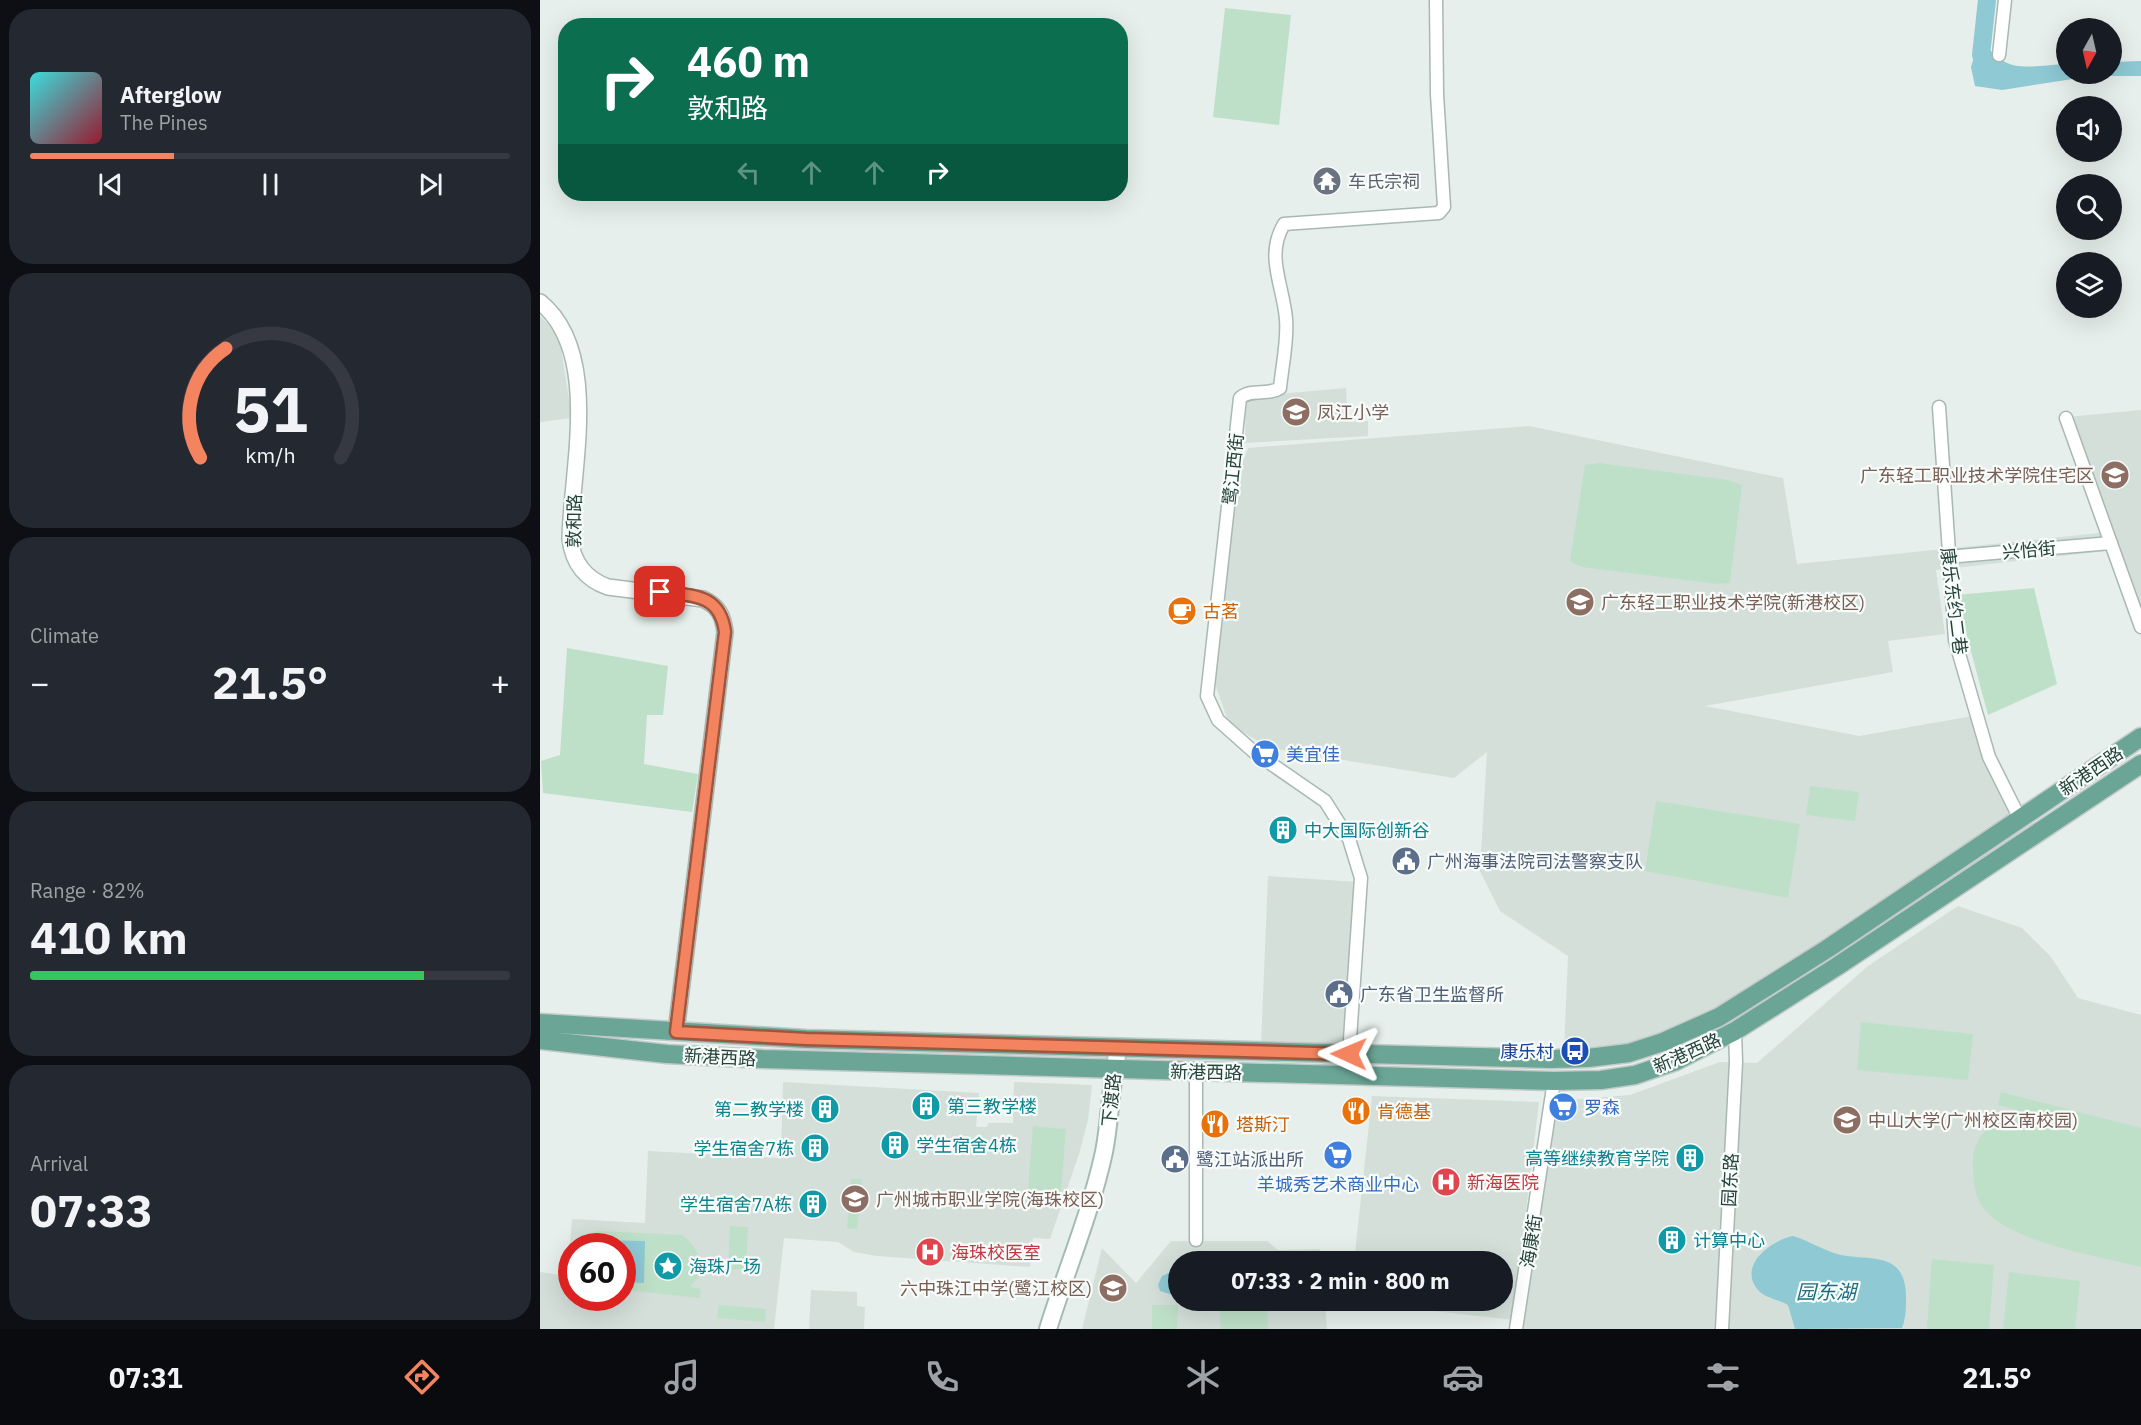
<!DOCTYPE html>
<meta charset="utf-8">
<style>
body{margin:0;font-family:"IBM Plex Sans","Noto Sans SC",sans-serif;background:#242831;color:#f1f3f6;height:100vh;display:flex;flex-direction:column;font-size:22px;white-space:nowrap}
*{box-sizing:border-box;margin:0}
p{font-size:20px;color:#9ea1a6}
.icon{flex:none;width:33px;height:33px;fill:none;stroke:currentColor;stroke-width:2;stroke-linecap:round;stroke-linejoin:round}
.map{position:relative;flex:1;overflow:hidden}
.details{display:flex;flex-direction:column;gap:9px;padding:9px;background:#0d0f14;width:540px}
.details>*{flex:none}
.hud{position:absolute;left:18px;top:18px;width:570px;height:183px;border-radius:24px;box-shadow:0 6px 24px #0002;background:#0b6e4f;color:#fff;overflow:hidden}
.needle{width:39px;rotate:188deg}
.tools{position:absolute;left:1516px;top:18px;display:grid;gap:12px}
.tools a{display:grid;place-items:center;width:66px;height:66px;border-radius:50%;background:#171b24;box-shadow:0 6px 24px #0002;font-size:30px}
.speed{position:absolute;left:18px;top:1233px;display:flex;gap:12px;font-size:30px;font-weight:700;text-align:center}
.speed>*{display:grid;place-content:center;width:78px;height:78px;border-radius:50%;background:#171b24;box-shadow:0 6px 24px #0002;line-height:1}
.speed .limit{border:9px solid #d22;background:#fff;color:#111}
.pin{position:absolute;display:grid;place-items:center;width:51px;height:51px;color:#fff;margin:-26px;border-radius:12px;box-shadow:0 3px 9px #0006}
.me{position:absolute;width:66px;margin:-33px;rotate:271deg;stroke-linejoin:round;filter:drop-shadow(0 0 4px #0008)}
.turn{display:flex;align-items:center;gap:21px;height:126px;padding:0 30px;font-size:27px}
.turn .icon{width:78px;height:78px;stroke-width:2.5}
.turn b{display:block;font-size:42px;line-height:51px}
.lanes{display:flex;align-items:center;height:57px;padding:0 30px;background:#0003;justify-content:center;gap:30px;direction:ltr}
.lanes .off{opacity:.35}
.big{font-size:45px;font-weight:700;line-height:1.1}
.details .widget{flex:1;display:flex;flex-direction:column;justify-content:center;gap:9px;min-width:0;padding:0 21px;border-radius:24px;background:#242831}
.details .dial{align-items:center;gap:0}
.dial svg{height:156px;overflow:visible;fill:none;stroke:#363941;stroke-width:7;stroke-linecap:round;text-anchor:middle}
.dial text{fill:#f1f3f6;stroke:none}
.song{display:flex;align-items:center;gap:18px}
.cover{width:72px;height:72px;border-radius:9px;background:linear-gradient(135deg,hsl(180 70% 55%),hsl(350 70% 35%))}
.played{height:6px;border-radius:3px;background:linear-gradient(90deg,#f4845f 30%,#363941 30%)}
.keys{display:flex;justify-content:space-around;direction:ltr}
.heat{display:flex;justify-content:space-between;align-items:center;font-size:33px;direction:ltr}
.charge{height:9px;border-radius:4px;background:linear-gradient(90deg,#34c759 82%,#363941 0)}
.trip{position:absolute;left:628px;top:1251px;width:345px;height:60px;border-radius:30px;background:#171b24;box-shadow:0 6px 24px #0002;font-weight:700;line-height:60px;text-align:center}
.menu{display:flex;height:96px;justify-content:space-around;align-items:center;background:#090b0e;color:#9ea1a6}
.menu .icon{width:42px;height:42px}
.menu .selected{color:#f4845f}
.menu b{font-size:27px;color:#f1f3f6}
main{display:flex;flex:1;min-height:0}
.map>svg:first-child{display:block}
.built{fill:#d4dfda;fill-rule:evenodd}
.green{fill:#bfe0c8}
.water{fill:#8ec9d4}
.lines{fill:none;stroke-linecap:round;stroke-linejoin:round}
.river{stroke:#8ec9d4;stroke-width:18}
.minor-casing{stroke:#a8b8b2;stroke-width:15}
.tertiary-casing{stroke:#a8b8b2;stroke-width:18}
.secondary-casing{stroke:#a4bbb3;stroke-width:20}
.primary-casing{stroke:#c2cac8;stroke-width:21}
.minor{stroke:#fff;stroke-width:12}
.tertiary{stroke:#fff;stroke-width:15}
.secondary{stroke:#fff;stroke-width:16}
.primary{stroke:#6aa596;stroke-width:18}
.route-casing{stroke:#9f563e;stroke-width:15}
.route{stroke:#f4845f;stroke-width:10}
.labels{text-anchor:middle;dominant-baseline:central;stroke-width:4.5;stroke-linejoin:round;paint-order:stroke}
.worship-label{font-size:18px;fill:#5b616d;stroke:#f7fbf9;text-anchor:start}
.education-label{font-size:18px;fill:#785e54;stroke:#f7fbf9;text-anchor:start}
.street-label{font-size:18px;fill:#24423a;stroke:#f7fbf9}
.food-label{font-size:18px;fill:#c56008;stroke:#f7fbf9;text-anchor:start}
.shop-label{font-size:18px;fill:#366cbe;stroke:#f7fbf9;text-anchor:start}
.culture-label{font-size:18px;fill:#0d838f;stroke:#f7fbf9;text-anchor:start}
.service-label{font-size:18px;fill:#4e5e75;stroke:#f7fbf9;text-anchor:start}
.transit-label{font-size:18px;fill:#164399;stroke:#f7fbf9;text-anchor:end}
.health-label{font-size:18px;fill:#be3a42;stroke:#f7fbf9;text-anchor:start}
.water-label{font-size:20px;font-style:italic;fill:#1c6f80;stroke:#f7fbf9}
</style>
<main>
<section class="details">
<div class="widget">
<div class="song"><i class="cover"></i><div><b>Afterglow</b><p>The Pines</p></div></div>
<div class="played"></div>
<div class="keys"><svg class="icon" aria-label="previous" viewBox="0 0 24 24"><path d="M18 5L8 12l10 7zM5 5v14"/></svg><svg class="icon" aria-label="pause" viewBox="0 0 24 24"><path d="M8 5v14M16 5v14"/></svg><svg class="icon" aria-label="next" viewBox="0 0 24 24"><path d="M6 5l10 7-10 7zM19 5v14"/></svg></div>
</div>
<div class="widget dial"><svg viewBox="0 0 100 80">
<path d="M14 69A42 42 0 1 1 86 69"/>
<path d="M14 69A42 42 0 0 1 27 13" stroke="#f4845f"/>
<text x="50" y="56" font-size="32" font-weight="700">51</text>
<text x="50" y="72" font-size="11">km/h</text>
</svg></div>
<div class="widget"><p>Climate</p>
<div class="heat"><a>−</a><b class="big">21.5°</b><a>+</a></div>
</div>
<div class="widget"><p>Range · 82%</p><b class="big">410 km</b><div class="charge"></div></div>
<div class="widget"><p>Arrival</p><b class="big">07:33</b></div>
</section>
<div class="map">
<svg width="1601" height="1329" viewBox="0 0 1601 1329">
<rect width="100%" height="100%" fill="#e6efeb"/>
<!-- built -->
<g class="built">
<polygon points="0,316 19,336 32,418 0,422"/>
<polygon points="806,388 808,422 828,421 828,436 705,443 706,397"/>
<polygon points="1601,410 1601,617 1576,550 1396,570 1405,634 1348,641 1353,672 1165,706 1319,736 1433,716 1475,814 1175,1012 1116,1040 1024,1050 1028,956 960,911 940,871 947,752 914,778 730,748 689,724 673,678 688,499 708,448 989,426 1243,478 1257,564 1569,532 1527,417"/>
<polygon points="728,876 818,882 808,1048 721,1045"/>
<polygon points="1418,906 1482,928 1511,957 1538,998 1601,1015 1601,1329 979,1329 1017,1101 1090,1095 1180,1062 1217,1063 1328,966"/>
<path d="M243,1082L439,1093L436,1127H447L448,1123H473L474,1082L552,1085L548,1120L539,1154L510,1239L493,1238L490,1267L337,1256L314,1252L298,1242L244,1238L234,1329H0V1272L27,1276L32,1219L105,1223L108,1151L241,1158ZM32,1246H82V1298H32Z"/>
<polygon points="832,1096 999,1102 973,1320 886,1310 887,1301 963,1300 963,1262 814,1262"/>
<polygon points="631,1241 727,1241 738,1250 780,1249 782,1261 639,1262 639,1300 785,1301 787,1329 542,1329 562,1248 596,1283"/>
<polygon points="271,1290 317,1292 317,1306 325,1307 324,1329 269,1329"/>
</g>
<!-- green -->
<g class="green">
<polygon points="685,8 751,15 739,125 673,117"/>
<polygon points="1059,463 1188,480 1202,485 1190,583 1177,584 1042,567 1030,561 1045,465"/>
<polygon points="1494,588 1517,684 1448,715 1416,595"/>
<polygon points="27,648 128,666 123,715 107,715 104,764 158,774 152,812 3,793 1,761 20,755"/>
<polygon points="1270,786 1319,792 1315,821 1266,815"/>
<polygon points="1116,801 1260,824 1248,898 1105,871"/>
<polygon points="1321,1022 1433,1034 1428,1080 1317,1070"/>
<path d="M1461,1092L1601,1128V1267C1559,1256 1471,1243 1444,1209C1435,1197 1433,1181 1433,1166C1431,1136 1453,1121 1477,1110L1458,1105Z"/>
<polygon points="493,1126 526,1129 521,1192 488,1189"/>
<polygon points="311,1179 322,1179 317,1229 307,1228"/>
<polygon points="190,1226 208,1227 206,1270 188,1269"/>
<path d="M59,1231L142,1235C158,1247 162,1259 158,1278L150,1287L161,1289L160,1298L83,1290L82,1246H34L42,1235Z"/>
<polygon points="1392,1259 1454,1265 1449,1329 1387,1329"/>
<polygon points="1469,1272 1540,1281 1535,1329 1463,1329"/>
<polygon points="679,1301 727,1301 728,1329 681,1329"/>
<polygon points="179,1305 226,1309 225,1322 177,1318"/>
<polygon points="612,1305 638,1305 637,1329 612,1329"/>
</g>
<!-- water -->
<g class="water">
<path d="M1440,37C1466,76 1485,66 1527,64V74H1572V62L1601,61V76H1552L1462,90L1435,86L1431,67Z"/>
<path d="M1253,1236C1270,1241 1284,1251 1301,1255C1332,1261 1365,1251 1366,1296C1366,1307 1366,1318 1362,1328L1255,1329L1248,1305C1239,1299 1226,1299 1218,1290C1197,1265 1232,1240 1253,1236Z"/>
<polygon points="56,1240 105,1241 104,1283 83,1282 82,1246 46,1246"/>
<polygon points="633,1271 639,1271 639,1297 620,1291 618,1285 622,1276"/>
</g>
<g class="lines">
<!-- river -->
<polyline class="river" points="1447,0 1441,55 1447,62"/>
<!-- minor casing -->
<g class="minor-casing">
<g id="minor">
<polyline points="1459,55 1465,0"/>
<polyline points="1399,407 1415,640 1449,757 1480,819"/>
<polyline points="1526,418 1601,627"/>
<polyline points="1407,557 1571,543"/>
<path d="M809,1054L821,878L809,839L785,801L714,752L678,720L667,696L700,398C712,388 728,396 740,388C742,366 748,341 746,319C743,284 725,256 744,224L899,213L904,207L897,94L896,0"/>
<polyline points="656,1240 656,1073"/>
<polyline points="976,1329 1014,1081"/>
<polyline points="1182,1329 1196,1062 1195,1031"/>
</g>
</g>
<!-- tertiary casing -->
<g class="tertiary-casing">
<path id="tertiary" d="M0,302C62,352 31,470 30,539C33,563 45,579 68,587L163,599C178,606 183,615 185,632L136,1032"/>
</g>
<!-- secondary casing -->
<g class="secondary-casing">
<path id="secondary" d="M508,1329C526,1271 551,1212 564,1152C571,1117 570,1082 579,1047"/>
</g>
<!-- primary casing -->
<g class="primary-casing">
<g id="primary">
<polyline points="0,1023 266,1039 1011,1059 1048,1058 1089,1053 1123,1042 1179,1017 1287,949 1601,737"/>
<polyline points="0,1040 127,1054 223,1059 1014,1081 1061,1080 1095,1075 1136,1061 1195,1031 1296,967 1601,764"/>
</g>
</g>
<!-- minor -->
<use href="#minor" class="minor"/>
<!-- tertiary -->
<use href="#tertiary" class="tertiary"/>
<!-- secondary -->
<use href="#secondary" class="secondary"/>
<!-- primary -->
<use href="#primary" class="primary"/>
</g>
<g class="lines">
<!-- route casing -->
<g class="route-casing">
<path id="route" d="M120,592C152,596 180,593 185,632L136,1032L266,1039L809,1054"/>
</g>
<!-- route -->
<use href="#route" class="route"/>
</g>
<!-- icons -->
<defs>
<g id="temple-disc" transform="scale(1.5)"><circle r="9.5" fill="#6b7280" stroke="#f7fbf9"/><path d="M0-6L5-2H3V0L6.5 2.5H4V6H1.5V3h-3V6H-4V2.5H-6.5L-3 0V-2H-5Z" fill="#fff"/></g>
<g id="school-disc" transform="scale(1.5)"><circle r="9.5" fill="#8d6e63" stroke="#f7fbf9"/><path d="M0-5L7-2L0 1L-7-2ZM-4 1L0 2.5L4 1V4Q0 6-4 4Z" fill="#fff"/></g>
<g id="university-disc" transform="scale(1.5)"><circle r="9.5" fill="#8d6e63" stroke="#f7fbf9"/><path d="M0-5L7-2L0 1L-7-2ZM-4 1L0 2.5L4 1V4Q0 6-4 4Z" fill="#fff"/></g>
<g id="cafe-disc" transform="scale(1.5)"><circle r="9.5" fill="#e8710a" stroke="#f7fbf9"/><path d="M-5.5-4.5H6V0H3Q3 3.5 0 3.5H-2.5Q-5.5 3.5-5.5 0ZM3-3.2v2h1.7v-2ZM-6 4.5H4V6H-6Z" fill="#fff"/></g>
<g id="supermarket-disc" transform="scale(1.5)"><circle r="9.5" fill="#3f7fe0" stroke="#f7fbf9"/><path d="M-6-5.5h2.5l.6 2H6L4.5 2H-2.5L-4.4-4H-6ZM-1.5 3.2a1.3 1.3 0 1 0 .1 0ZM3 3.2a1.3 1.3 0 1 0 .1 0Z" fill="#fff"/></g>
<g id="building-disc" transform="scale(1.5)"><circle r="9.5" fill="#0f9aa8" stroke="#f7fbf9"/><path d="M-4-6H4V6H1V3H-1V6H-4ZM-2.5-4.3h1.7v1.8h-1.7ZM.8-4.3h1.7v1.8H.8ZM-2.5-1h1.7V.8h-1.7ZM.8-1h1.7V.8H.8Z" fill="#fff"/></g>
<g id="civic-disc" transform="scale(1.5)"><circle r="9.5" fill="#5c6f8a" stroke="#f7fbf9"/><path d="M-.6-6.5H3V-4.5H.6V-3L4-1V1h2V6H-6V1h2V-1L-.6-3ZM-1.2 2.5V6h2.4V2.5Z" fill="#fff"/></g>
<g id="bus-disc" transform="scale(1.5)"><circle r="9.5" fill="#1a4fb4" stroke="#f7fbf9"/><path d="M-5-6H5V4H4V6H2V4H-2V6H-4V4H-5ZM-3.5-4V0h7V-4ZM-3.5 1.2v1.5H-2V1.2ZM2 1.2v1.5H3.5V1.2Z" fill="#fff"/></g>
<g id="restaurant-disc" transform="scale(1.5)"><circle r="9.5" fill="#e8710a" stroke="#f7fbf9"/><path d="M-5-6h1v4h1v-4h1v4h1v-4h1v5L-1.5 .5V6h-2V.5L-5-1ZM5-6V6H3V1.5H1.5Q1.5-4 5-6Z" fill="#fff"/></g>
<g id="hospital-disc" transform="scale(1.5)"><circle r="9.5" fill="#e0444e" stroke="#f7fbf9"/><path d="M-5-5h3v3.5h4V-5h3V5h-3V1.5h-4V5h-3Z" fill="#fff"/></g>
<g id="sight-disc" transform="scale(1.5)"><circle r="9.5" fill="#0f9aa8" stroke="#f7fbf9"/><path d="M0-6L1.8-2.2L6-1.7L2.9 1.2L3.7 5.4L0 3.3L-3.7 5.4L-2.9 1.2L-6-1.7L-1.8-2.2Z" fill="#fff"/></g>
</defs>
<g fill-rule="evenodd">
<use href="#temple-disc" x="787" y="181"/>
<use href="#school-disc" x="756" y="412"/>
<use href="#university-disc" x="1575" y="475"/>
<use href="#university-disc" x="1040" y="602"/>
<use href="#cafe-disc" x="642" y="611"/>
<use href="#supermarket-disc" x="725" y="754"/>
<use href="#building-disc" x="743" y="830"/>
<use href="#civic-disc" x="866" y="861"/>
<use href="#civic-disc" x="799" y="994"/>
<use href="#bus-disc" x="1035" y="1051"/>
<use href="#building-disc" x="386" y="1106"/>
<use href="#supermarket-disc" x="1023" y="1107"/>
<use href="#building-disc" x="285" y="1109"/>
<use href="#restaurant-disc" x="816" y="1111"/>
<use href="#university-disc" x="1307" y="1120"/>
<use href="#restaurant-disc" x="675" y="1124"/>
<use href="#building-disc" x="355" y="1145"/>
<use href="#building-disc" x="275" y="1148"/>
<use href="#supermarket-disc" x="798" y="1155"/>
<use href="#building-disc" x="1150" y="1158"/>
<use href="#civic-disc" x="635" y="1159"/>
<use href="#hospital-disc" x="906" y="1182"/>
<use href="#university-disc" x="315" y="1199"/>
<use href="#building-disc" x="273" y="1204"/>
<use href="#building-disc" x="1132" y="1240"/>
<use href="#hospital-disc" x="390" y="1252"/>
<use href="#sight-disc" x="128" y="1266"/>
<use href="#school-disc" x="573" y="1288"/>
</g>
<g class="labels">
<!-- worship labels -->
<g class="worship-label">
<text x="808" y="181">车氏宗祠</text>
</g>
<!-- education labels -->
<g class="education-label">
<text x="777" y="412">凤江小学</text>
<text x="1554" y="475" text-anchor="end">广东轻工职业技术学院住宅区</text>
<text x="1061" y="602">广东轻工职业技术学院(新港校区)</text>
<text x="1328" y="1120">中山大学(广州校区南校园)</text>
<text x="336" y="1199">广州城市职业学院(海珠校区)</text>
<text x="552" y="1288" text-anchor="end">六中珠江中学(鹭江校区)</text>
</g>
<!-- street labels -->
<g class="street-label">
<text transform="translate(693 469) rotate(-84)">鹭江西街</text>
<text transform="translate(34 521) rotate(-89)">敦和路</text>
<text transform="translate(1489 550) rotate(-5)">兴怡街</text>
<text transform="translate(1414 601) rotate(83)">康乐东约二巷</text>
<text transform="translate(1551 771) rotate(-34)">新港西路</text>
<text transform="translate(1147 1053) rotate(-24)">新港西路</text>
<text transform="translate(180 1057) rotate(3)">新港西路</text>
<text transform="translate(666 1072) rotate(1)">新港西路</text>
<text transform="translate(571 1100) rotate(-84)">下渡路</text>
<text transform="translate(1190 1180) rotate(-87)">园东路</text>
<text transform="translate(991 1241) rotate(-81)">海康街</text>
</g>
<!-- food labels -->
<g class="food-label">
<text x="663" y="611">古茗</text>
<text x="837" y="1111">肯德基</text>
<text x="696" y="1124">塔斯汀</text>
</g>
<!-- shop labels -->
<g class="shop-label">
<text x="746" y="754">美宜佳</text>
<text x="1044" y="1107">罗森</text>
<text x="798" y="1184" text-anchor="middle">羊城秀艺术商业中心</text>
</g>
<!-- culture labels -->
<g class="culture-label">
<text x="764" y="830">中大国际创新谷</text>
<text x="407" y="1106">第三教学楼</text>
<text x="264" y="1109" text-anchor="end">第二教学楼</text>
<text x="376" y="1145">学生宿舍4栋</text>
<text x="254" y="1148" text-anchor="end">学生宿舍7栋</text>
<text x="1129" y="1158" text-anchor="end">高等继续教育学院</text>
<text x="252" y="1204" text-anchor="end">学生宿舍7A栋</text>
<text x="1153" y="1240">计算中心</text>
<text x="149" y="1266">海珠广场</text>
</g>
<!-- service labels -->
<g class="service-label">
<text x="887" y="861">广州海事法院司法警察支队</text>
<text x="820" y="994">广东省卫生监督所</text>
<text x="656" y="1159">鹭江站派出所</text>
</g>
<!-- transit labels -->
<g class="transit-label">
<text x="1014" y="1051">康乐村</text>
</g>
<!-- health labels -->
<g class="health-label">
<text x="927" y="1182">新海医院</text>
<text x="411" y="1252">海珠校医室</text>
</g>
<!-- water labels -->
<g class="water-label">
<text x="1286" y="1291">园东湖</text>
</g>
</g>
</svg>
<div class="tools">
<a><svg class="needle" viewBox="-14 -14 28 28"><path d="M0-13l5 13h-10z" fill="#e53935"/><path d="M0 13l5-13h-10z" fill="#9ea1a6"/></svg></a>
<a><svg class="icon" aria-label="sound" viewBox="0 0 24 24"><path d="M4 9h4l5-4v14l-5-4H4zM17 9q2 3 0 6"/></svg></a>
<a><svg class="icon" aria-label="search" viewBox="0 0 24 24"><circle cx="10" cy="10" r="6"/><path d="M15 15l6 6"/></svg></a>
<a><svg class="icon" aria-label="layers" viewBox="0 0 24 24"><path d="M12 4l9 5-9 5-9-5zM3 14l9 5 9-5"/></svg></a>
</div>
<div class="speed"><div class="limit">60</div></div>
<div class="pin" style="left:120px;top:592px;background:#d93025"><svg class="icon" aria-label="arrive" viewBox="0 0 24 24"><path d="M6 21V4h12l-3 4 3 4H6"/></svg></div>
<svg class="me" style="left:809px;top:1054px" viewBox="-20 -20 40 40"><path d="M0-17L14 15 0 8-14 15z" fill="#f4845f" stroke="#fff" stroke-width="4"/></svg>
<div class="trip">07:33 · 2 min · 800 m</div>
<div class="hud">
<div class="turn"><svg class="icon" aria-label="right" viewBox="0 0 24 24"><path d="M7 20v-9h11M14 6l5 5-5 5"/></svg><div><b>460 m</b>敦和路</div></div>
<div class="lanes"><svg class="icon off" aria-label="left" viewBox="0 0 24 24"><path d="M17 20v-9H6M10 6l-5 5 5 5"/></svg><svg class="icon off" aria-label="ahead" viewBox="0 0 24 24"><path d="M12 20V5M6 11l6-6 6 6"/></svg><svg class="icon off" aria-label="ahead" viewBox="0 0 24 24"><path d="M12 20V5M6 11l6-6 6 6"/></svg><svg class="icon" aria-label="right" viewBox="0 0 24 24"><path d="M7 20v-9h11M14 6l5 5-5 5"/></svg></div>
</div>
</div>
</main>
<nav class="menu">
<b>07:31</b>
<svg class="icon selected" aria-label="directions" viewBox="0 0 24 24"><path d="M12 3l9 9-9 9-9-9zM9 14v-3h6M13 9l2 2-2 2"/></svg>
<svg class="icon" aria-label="music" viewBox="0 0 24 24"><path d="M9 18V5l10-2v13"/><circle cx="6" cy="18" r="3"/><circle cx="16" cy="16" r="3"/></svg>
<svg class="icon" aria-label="phone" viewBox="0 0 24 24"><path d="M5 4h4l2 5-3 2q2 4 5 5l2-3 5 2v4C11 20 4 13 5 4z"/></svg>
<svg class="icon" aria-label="climate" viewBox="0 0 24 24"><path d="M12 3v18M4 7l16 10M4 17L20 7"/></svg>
<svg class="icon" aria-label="car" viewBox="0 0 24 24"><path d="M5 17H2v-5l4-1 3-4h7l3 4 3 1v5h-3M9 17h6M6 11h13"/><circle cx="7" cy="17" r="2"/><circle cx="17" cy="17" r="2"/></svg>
<svg class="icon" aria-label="filters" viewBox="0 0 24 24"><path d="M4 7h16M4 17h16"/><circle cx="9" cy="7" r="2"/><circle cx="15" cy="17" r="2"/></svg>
<b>21.5°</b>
</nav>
